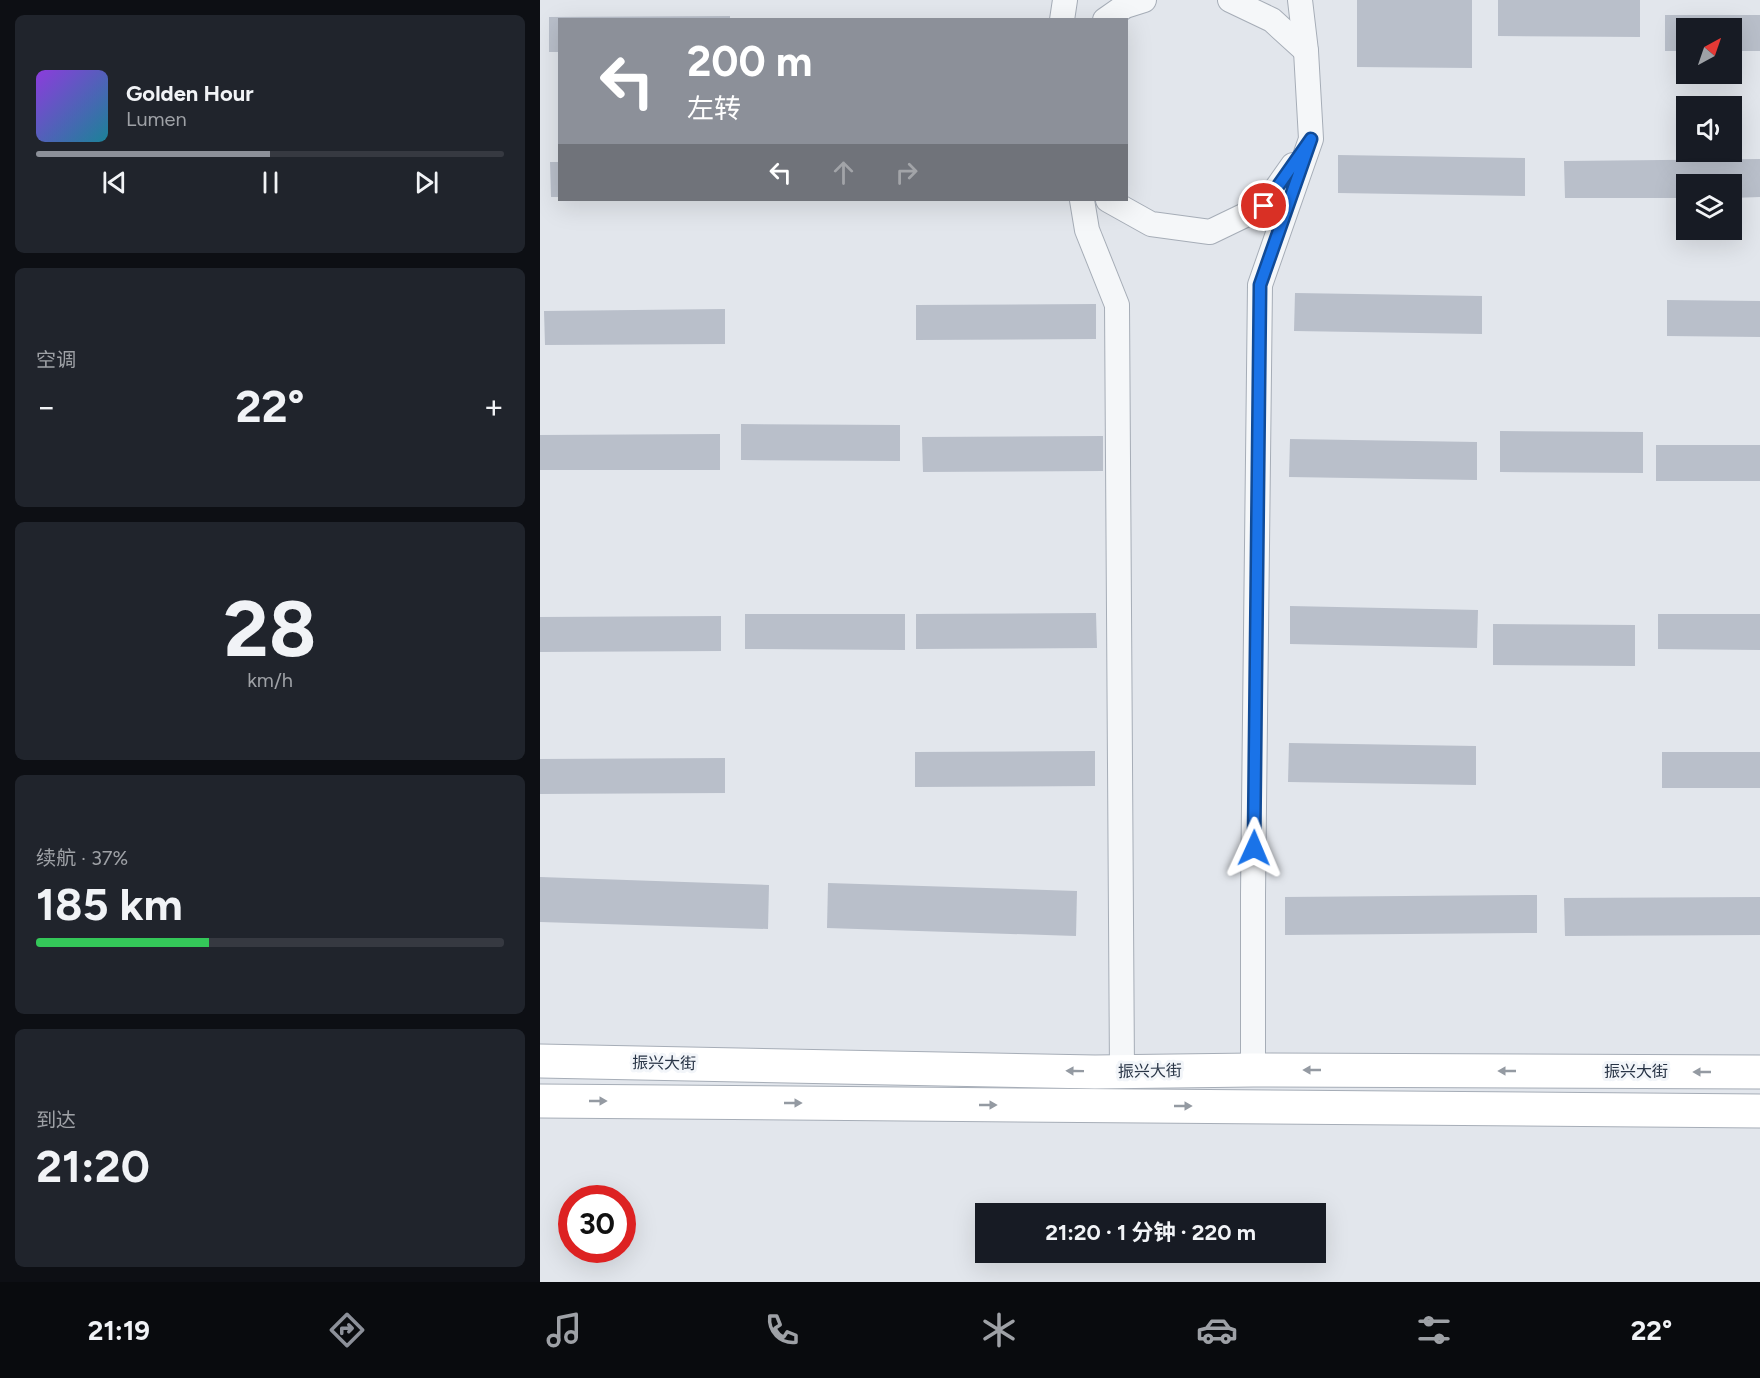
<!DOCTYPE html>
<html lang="zh">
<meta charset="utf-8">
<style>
body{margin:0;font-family:Figtree,"Noto Sans SC",sans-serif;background:#20242c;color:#f1f3f6;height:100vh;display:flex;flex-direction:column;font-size:22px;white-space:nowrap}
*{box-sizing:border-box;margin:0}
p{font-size:20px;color:#9ea1a6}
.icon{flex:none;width:33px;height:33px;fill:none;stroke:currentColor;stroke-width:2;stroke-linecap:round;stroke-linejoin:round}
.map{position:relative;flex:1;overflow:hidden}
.panel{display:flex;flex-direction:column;gap:15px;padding:15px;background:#0d0f14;width:540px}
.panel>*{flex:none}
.hud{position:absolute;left:18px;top:18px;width:570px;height:183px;border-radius:0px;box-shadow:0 6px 24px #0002;background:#8c9099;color:#fff;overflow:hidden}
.needle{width:39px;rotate:40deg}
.fabs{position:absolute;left:1136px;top:18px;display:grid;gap:12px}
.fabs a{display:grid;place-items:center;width:66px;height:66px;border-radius:0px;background:#171b24;box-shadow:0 6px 24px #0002;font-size:30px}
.speed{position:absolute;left:18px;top:1185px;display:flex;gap:12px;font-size:30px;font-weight:700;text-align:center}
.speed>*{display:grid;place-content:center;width:78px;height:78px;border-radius:50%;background:#171b24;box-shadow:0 6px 24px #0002;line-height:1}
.speed .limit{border:9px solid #d22;background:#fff;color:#111}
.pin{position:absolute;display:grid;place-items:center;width:51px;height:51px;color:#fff;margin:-26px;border:3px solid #fff;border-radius:50%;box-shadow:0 2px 6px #0007}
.me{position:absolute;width:66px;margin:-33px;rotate:1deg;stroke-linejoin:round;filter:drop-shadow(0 0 4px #0008)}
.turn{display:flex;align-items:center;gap:21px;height:126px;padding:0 30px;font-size:27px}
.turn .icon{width:78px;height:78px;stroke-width:2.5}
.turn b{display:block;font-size:42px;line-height:51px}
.lanes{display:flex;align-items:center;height:57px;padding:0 30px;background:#0003;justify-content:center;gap:30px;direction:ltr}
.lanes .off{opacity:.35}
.big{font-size:45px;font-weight:700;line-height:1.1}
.panel .widget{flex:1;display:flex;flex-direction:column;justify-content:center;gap:9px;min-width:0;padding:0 21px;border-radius:9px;background:#20242c}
.panel .dial{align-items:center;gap:0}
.dial b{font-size:78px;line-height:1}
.song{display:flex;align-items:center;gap:18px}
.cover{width:72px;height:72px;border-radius:9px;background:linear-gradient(135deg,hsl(270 70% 55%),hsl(190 70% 35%))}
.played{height:6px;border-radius:3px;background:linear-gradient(90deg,#8c9099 50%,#363941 50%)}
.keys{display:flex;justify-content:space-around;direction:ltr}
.heat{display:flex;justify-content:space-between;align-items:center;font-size:33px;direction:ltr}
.charge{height:9px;border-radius:4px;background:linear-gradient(90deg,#34c759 37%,#363941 0)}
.trip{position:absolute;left:435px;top:1203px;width:351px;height:60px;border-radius:0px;background:#171b24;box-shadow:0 6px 24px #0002;font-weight:700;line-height:60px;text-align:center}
.dock{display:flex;height:96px;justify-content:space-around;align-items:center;background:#090b0e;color:#9ea1a6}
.dock .icon{width:42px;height:42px}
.dock .on{color:#8c9099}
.dock b{font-size:27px;color:#f1f3f6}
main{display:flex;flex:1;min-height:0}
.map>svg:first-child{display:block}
.building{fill:#b9bfca}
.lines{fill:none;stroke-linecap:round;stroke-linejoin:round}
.street-casing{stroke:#a6adb7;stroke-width:26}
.secondary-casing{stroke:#a6adb7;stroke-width:35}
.street{stroke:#f5f7f9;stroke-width:24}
.secondary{stroke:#fff;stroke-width:33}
.oneway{fill:#949aa2}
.route-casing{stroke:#114b97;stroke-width:15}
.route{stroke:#1a73e8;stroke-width:10}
.labels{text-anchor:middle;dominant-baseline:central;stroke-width:6;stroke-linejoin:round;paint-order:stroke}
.street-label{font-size:16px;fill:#283446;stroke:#f2f5f9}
</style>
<main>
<section class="panel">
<div class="widget">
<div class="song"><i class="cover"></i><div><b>Golden Hour</b><p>Lumen</p></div></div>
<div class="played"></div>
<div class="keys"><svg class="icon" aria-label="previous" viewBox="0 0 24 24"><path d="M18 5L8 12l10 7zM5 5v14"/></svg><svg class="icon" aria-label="pause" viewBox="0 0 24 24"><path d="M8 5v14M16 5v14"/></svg><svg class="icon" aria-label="next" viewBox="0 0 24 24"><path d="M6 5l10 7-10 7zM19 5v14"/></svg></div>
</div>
<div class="widget"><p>空调</p>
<div class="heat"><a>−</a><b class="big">22°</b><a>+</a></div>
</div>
<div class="widget dial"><b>28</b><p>km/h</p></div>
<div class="widget"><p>续航 · 37%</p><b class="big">185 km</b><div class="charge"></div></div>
<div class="widget"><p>到达</p><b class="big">21:20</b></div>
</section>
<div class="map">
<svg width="1220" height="1282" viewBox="0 0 1220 1282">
<rect width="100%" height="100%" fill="#e2e6ec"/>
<!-- building -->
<g class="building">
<polygon points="817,0 932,0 932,68 817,67"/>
<polygon points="958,0 1100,0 1100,37 958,36"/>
<polygon points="1125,15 1220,15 1220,51 1191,51 1191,28 1146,28 1146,51 1125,51"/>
<polygon points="190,16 190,20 20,20 20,52 9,52 9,17"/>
<polygon points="798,155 985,158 985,196 798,193"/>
<polygon points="1220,159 1220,197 1191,198 1191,184 1146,184 1146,198 1025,198 1024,161"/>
<polygon points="10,162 20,162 20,197 11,197"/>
<polygon points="755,293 942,296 942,334 754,331"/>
<polygon points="1127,300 1220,301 1220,337 1127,336"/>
<polygon points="556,304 556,339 376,340 376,305"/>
<polygon points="185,309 185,344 5,345 4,311"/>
<polygon points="201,424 360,425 360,461 201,460"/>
<polygon points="960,431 1103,432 1103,473 960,472"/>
<polygon points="180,434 180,470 0,470 0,435"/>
<polygon points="563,436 563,471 383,472 382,437"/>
<polygon points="750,439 937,442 937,480 749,477"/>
<rect x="1116" y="445" width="104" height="36"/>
<polygon points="750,606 938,610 937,648 750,644"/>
<polygon points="556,613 557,648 376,649 376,614"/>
<polygon points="205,614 365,614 365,650 205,649"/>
<polygon points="1118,614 1220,614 1220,650 1118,649"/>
<polygon points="181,616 181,651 0,652 0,617"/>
<polygon points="953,624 1095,625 1095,666 953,665"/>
<polygon points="749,743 936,746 936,785 748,782"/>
<polygon points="555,751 555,786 375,787 375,752"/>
<rect x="1122" y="752" width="98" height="36"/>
<polygon points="185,758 185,793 0,794 0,759"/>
<polygon points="0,877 229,885 228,929 0,922"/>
<polygon points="288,883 537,891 536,936 287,928"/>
<polygon points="997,895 997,933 745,935 745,897"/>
<polygon points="1220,897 1220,935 1025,936 1024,898"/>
</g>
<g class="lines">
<!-- street casing -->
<g class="street-casing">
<g id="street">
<polyline points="690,0 732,20 766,51"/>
<polyline points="522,20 525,0"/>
<polyline points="565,20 585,6 604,0"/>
<polyline points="542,200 547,230 577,305 582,1072"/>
<polyline points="568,200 611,224 670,232 724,206 753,165"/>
<polyline points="713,1070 713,894 720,285 771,139 766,51 760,0"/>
</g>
</g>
<!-- secondary casing -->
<g class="secondary-casing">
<g id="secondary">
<polyline points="0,1061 555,1072 713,1070 1220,1072"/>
<polyline points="0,1101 1220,1111"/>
</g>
</g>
<!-- street -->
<use href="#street" class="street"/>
<!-- secondary -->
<use href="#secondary" class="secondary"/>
</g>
<!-- one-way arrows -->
<defs><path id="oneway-solid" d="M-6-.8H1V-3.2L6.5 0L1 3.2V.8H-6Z" transform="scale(1.5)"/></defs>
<g class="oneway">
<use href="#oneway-solid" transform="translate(772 1070) rotate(-180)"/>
<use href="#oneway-solid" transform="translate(535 1071) rotate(-179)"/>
<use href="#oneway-solid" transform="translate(967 1071) rotate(-180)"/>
<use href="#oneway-solid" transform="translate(1162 1072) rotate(-180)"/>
<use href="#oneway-solid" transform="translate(58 1101)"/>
<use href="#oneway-solid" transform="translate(253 1103)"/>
<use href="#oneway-solid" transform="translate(448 1105)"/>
<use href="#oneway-solid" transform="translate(643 1106)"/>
</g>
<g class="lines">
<!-- route casing -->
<g class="route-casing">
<polyline id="route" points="714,848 720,285 771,139 724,206"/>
</g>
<!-- route -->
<use href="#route" class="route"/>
</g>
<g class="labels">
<!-- street labels -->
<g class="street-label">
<text transform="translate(124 1063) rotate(1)">振兴大街</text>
<text transform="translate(610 1071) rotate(-1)">振兴大街</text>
<text x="1096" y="1071">振兴大街</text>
</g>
</g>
</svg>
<div class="fabs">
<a><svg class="needle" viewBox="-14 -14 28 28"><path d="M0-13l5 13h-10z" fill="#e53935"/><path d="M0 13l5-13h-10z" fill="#9ea1a6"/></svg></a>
<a><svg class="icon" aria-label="sound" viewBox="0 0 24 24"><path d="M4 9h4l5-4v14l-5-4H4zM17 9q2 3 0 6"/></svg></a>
<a><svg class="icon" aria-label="layers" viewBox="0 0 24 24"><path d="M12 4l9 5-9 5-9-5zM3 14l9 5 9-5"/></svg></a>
</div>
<div class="speed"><div class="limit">30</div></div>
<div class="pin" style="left:724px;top:206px;background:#d93025"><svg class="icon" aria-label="arrive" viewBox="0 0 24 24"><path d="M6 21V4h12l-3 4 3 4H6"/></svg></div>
<svg class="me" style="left:714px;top:848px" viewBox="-20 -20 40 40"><path d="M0-17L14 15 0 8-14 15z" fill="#1a73e8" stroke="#fff" stroke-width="4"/></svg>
<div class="trip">21:20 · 1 分钟 · 220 m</div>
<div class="hud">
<div class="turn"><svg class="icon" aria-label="left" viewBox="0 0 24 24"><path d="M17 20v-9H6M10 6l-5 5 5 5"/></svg><div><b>200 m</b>左转</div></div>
<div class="lanes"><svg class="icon" aria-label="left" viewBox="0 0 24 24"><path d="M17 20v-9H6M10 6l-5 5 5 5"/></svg><svg class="icon off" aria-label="ahead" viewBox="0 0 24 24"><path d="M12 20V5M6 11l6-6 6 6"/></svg><svg class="icon off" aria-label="right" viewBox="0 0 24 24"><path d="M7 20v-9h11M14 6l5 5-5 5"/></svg></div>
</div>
</div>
</main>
<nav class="dock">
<b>21:19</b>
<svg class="icon on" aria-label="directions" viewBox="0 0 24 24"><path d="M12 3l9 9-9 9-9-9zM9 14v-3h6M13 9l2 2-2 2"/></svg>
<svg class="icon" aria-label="music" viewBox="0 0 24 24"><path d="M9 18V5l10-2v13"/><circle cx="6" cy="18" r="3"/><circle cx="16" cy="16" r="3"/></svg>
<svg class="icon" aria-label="phone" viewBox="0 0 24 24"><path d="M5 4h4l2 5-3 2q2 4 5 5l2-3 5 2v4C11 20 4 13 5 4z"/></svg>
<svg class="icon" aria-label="climate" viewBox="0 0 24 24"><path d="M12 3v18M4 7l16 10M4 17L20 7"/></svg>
<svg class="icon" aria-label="car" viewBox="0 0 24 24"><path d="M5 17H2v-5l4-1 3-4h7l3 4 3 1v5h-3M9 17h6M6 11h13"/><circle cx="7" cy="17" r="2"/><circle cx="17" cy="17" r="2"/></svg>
<svg class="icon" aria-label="filters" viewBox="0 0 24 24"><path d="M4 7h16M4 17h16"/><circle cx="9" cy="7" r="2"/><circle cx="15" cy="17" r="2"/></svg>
<b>22°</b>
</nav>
